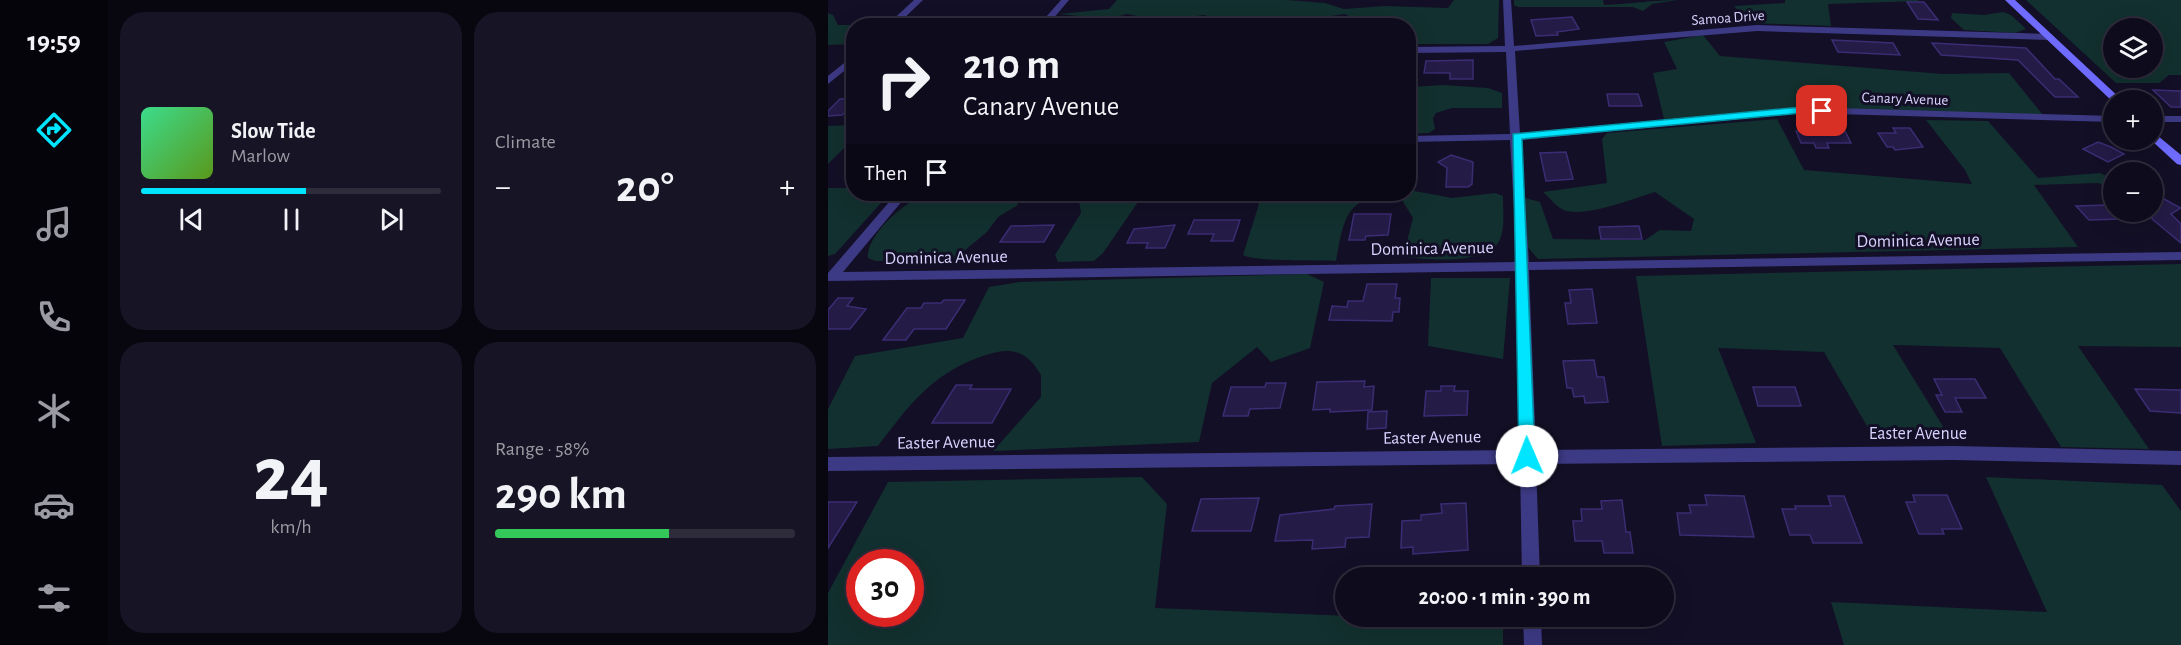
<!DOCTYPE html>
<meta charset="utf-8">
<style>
body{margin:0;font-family:"Alegreya Sans",sans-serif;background:#171425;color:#f1f3f6;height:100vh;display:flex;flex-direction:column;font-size:22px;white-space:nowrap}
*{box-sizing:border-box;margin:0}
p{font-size:20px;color:#9b9ba3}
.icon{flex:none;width:33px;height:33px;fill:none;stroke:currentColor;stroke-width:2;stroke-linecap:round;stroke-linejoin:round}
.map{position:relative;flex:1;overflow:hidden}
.panel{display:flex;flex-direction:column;gap:12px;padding:12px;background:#08060f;width:720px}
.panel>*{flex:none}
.guide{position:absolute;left:18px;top:18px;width:570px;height:183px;border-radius:24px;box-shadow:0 6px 24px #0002,0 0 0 2px #2e2b3b;background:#0e0b1c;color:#f1f3f6;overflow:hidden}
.fabs{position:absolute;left:1275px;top:18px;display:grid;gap:12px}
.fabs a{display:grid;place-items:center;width:60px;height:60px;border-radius:50%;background:#0e0b1c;box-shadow:0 6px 24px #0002,0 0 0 2px #2e2b3b;font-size:30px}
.speed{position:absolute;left:18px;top:549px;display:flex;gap:12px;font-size:30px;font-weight:700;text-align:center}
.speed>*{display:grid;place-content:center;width:78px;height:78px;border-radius:50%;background:#0e0b1c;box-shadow:0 6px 24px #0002,0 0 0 2px #2e2b3b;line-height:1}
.speed .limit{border:9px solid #d22;background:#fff;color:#111}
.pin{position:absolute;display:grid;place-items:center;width:51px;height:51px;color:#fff;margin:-26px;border-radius:12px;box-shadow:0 3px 9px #0006}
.me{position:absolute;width:66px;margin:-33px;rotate:359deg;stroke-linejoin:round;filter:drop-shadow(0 0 4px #0008)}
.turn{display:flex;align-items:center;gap:21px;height:126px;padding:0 18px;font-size:27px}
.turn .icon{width:78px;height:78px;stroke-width:2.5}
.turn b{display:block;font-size:42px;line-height:51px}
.then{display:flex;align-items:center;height:57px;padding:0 18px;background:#0003;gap:12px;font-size:22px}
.big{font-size:45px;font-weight:700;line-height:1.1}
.panel .widget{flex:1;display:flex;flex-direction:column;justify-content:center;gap:9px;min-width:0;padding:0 21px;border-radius:24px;background:#171425}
.panel .dial{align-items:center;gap:0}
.dial b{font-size:78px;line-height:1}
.song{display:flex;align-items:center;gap:18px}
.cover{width:72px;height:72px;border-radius:9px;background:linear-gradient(135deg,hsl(150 70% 55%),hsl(90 70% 35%))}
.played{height:6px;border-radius:3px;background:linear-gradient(90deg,#00e5ff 55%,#2e2b3b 55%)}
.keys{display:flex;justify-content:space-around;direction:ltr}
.heat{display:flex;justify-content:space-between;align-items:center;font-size:33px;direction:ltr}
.charge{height:9px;border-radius:4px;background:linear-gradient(90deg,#34c759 58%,#2e2b3b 0)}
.panel .tiles{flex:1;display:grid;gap:12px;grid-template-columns:repeat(2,1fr)}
.trip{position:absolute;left:507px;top:567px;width:339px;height:60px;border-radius:30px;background:#0e0b1c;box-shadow:0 6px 24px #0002,0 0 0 2px #2e2b3b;font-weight:700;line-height:60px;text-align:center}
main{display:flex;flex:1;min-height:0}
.dock{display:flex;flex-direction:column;width:108px;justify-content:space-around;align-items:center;background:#06040b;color:#9b9ba3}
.dock .icon{width:42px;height:42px}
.dock .selected{color:#00e5ff}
.dock b{font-size:27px;color:#f1f3f6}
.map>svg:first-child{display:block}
.green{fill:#12302f;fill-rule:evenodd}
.building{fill:#241b47;stroke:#3b2d73;stroke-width:1.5}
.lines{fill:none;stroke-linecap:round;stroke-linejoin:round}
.street{fill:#3d3a85;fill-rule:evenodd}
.secondary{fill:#6f6bff;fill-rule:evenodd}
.route{fill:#00e5ff;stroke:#0095a6;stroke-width:1.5}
.labels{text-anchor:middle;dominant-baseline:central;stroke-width:6;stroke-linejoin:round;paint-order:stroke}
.far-street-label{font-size:15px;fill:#d9d4ff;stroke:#130f26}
.street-label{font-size:18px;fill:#d9d4ff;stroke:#130f26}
</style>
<main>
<nav class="dock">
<b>19:59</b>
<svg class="icon selected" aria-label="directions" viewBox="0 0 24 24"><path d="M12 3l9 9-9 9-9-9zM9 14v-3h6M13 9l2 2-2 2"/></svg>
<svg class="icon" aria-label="music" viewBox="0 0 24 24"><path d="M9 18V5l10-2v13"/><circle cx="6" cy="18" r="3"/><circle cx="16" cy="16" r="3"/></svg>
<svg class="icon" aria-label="phone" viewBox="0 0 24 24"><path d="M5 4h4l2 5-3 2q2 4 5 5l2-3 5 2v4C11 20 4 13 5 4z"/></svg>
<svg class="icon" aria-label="climate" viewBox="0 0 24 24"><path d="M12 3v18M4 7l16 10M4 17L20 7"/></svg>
<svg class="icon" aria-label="car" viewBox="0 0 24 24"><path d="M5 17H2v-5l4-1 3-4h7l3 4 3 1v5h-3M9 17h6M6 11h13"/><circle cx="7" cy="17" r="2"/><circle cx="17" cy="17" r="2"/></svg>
<svg class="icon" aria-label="filters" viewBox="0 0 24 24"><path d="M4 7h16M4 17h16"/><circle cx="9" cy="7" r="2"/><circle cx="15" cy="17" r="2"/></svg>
</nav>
<section class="panel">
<div class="tiles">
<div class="widget">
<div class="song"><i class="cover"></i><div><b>Slow Tide</b><p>Marlow</p></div></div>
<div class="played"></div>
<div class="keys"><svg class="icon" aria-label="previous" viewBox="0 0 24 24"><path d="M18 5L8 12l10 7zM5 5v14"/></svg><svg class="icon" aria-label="pause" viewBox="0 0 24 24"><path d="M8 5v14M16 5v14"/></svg><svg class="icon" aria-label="next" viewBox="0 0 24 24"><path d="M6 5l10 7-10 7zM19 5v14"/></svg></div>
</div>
<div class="widget"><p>Climate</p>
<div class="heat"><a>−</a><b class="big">20°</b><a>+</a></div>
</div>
<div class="widget dial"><b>24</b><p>km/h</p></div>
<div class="widget"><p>Range · 58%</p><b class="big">290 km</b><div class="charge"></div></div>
</div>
</section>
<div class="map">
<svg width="1353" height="645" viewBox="0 0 1353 645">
<rect width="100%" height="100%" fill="#130f26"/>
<!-- green -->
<g class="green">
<polygon points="289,0 459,0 497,3 516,9 557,6 620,8 626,0 671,0 670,38 660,44 581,44 580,26 572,25 572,19 546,19 537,25 532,25 530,21 517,14 441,25 396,26 377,15 339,19 316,25 309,16 299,14 280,19 231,14 281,9"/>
<path d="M686,0H775L776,5C802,4 824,0 850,0L824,4L815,11L805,7H690L686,5Z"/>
<polygon points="957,0 1090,0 1091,1 1000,4 1003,26 922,23 906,6 957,3"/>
<path d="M1198,0H1353V75H1341L1331,83H1288ZM1286,28H1324V68H1286Z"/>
<polygon points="1175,12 1183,15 1198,29 1187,33 1136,30 1123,18 1124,13 1156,15"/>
<polygon points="0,13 5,15 10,25 49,25 26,26 25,44 0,45"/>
<polygon points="875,35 892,56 1115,74 1181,73 1215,115 959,108 836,119 825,73 849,69 836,42"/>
<polygon points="615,85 660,88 674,93 674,108 624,108 608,113 605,118 607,129 601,133 581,134 581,87"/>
<path d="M949,119L976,170L1144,184L1137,170L1098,120L1160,121L1210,178L1272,173L1286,179L1285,189L1270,183L1206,185L1250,247L710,259L698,245L697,198L712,202L725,239L817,240L832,230L863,231L866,219L827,192C807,198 750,221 732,208C726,204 721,197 715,192L779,183L774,139L779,133Z"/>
<polygon points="25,125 25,139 0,164 0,126"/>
<polygon points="0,188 25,188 26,194 61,194 7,254 0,256"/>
<path d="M581,190L624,198L667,193L675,196C675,209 677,228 672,239C662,265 601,260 579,257L577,249L585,218L574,200C518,190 516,218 508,261C489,260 428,262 415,255L431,204L420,194L511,196L525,194H580Z"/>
<path d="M161,194L187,199L190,205L170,217L159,232L130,256L118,261H47L40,258C37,238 74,203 92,198C104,194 121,201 134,201C143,201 152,195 161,194Z"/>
<polygon points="256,194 351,194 310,202 275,253 266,261 230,262 227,255 253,213 251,200"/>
<polygon points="1353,264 1353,347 1250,346 1321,449 1233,447 1172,348 1065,345 1119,433 1043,433 996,352 890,348 928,443 834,446 808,276"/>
<path d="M479,274L496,282L482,348L443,362L429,347L384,383L371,442L165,451L213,397V375C209,369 204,361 198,357C186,348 171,351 158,355C105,372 82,404 50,446L0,449V409L27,356L135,338L161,287L191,282Z"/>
<polygon points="603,278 682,278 675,359 600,346"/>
<path d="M314,477L339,504L327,608L675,622V645H0V593L60,482ZM32,562H82V614H32Z"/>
<polygon points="1158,477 1334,485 1353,511 1353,645 1016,645 1003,602 1219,612"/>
</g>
<!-- building -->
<g class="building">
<polygon points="1079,2 1096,2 1110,20 1090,19"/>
<polygon points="744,17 751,29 729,32 730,35 708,36 703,20"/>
<polygon points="1004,40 1065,43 1072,55 1010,52"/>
<polygon points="1104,43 1198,48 1227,79 1231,79 1250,97 1227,97 1190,60 1113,55"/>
<polygon points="645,60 645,79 622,79 622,73 596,73 598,61"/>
<polygon points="1325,90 1353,91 1353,107 1343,107"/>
<polygon points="779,94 810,94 814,106 781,106"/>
<polygon points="12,99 26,99 26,104 14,115 0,116 0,111"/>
<polygon points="1065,128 1082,128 1095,147 1067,150 1065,147 1059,147 1050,133 1068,133"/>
<polygon points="968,131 1017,131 1023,143 999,143 1001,148 988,148 986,143 973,143"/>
<polygon points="1270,142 1283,147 1296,154 1280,162 1255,149"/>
<polygon points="738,152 745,179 718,181 712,153"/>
<polygon points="623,155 645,162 644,184 640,187 618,187 619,168 610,162"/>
<polygon points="1334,198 1353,208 1343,214 1353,224 1353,243 1324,219 1324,204"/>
<polygon points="1280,205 1293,219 1261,220 1248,206"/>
<polygon points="526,214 563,214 560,235 538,236 537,240 521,240"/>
<polygon points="366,220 412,220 405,241 383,241 386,234 360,234"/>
<polygon points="226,225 216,242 172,242 183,226"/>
<polygon points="347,225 337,248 318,248 320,243 299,243 306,229"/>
<polygon points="811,226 814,239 773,239 771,227"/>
<polygon points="539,284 569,284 567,298 572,298 571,312 565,312 564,321 501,320 504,306 519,307 520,301 535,301"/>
<polygon points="764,289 769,323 740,324 737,303 743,303 741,290"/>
<polygon points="10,298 25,298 19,306 38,309 22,329 0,329 0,310"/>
<polygon points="116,300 137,300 118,329 86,329 78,340 55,340 79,308 93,308 96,303 113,303"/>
<polygon points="766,360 769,377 776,377 780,402 757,403 756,396 746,397 744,388 739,388 735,361"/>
<polygon points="1106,379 1147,379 1158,398 1127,398 1134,412 1117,412 1108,395 1114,395"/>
<polygon points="537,381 536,387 546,386 544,410 502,412 502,409 485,410 489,382"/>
<polygon points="438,383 458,383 452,408 422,409 420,416 395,416 403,387 437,387"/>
<polygon points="128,385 144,385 142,389 183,389 164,423 104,423"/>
<polygon points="613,386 627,386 626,391 640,391 639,415 596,416 598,391 613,391"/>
<polygon points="925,387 967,387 973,406 930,406"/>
<polygon points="1307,389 1353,390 1353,413 1322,411"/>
<polygon points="559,411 558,428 539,429 540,412"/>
<polygon points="877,495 916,496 926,537 852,535 849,513 863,513 861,505 879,505"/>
<polygon points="1085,495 1119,495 1134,529 1114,529 1116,534 1091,534 1078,502 1087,502"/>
<polygon points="1000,496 1016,496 1034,543 985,543 982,535 962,535 954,509 968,509 967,506 1003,506"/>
<polygon points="431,498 423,531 364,531 373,499"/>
<polygon points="794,500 798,532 802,532 805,553 776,553 774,541 747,541 745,521 754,521 753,509 774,509 773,501"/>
<polygon points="0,502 29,502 0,548"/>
<polygon points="638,503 640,550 585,554 585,547 573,548 574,521 593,520 593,515 614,513 613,504"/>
<polygon points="544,504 541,537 518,538 517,547 484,549 485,540 447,541 452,515 506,509 507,506"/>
</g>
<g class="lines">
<!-- street -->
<g class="street">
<polygon points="86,0 95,0 68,26 58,26"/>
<polygon points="233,0 241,0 219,26 210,26"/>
<polygon points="675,0 683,0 686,46 929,25 1222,34 1226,37 1222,40 929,31 687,51 692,134 974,107 1286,116 1286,122 974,113 693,140 701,262 1353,252 1353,260 701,270 708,450 1125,446 1353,451 1353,465 1125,460 708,464 712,578 694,578 692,464 0,471 0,457 692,450 689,271 0,281 0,273 68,194 80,194 15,272 689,262 682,140 580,142 580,136 682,134 678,52 580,53 580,47 677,46"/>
<polygon points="26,55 26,63 0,84 0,76"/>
<rect x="1324" y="116" width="29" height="6"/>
<polygon points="695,616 713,616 714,645 696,645"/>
</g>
<!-- secondary -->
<g class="secondary">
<polygon points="1177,0 1187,0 1294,100 1285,102"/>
<polygon points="1324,131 1353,155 1353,165 1349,164 1323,140"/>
</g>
</g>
<!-- route -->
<polygon class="route" points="974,107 994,108 999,111 994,114 974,113 694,139 707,456 705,461 694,461 691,456 685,134"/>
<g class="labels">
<!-- far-street labels -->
<g class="far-street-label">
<text transform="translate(900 18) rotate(-4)">Samoa Drive</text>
<text transform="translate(1077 99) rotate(2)">Canary Avenue</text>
</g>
<!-- street labels -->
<g class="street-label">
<text transform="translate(1090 241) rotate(-1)">Dominica Avenue</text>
<text transform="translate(604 249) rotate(-1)">Dominica Avenue</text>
<text transform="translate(118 258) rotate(-1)">Dominica Avenue</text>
<text x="1090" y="434">Easter Avenue</text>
<text transform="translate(604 438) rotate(-1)">Easter Avenue</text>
<text transform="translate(118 443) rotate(-1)">Easter Avenue</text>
</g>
</g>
</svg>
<div class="fabs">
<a><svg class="icon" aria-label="layers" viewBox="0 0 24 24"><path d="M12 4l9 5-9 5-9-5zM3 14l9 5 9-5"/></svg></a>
<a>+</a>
<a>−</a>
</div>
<div class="speed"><div class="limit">30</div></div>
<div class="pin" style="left:994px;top:111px;background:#d93025"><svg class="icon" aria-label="arrive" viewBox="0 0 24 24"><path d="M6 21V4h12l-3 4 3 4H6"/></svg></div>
<svg class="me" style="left:699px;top:456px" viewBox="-20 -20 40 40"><circle r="19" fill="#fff"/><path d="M0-13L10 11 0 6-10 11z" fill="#00e5ff"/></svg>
<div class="trip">20:00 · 1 min · 390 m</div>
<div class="guide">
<div class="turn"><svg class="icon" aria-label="right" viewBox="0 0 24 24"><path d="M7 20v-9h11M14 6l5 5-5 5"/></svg><div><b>210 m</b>Canary Avenue</div></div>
<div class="then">Then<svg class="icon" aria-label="arrive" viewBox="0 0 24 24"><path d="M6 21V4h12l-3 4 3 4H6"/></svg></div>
</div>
</div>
</main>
